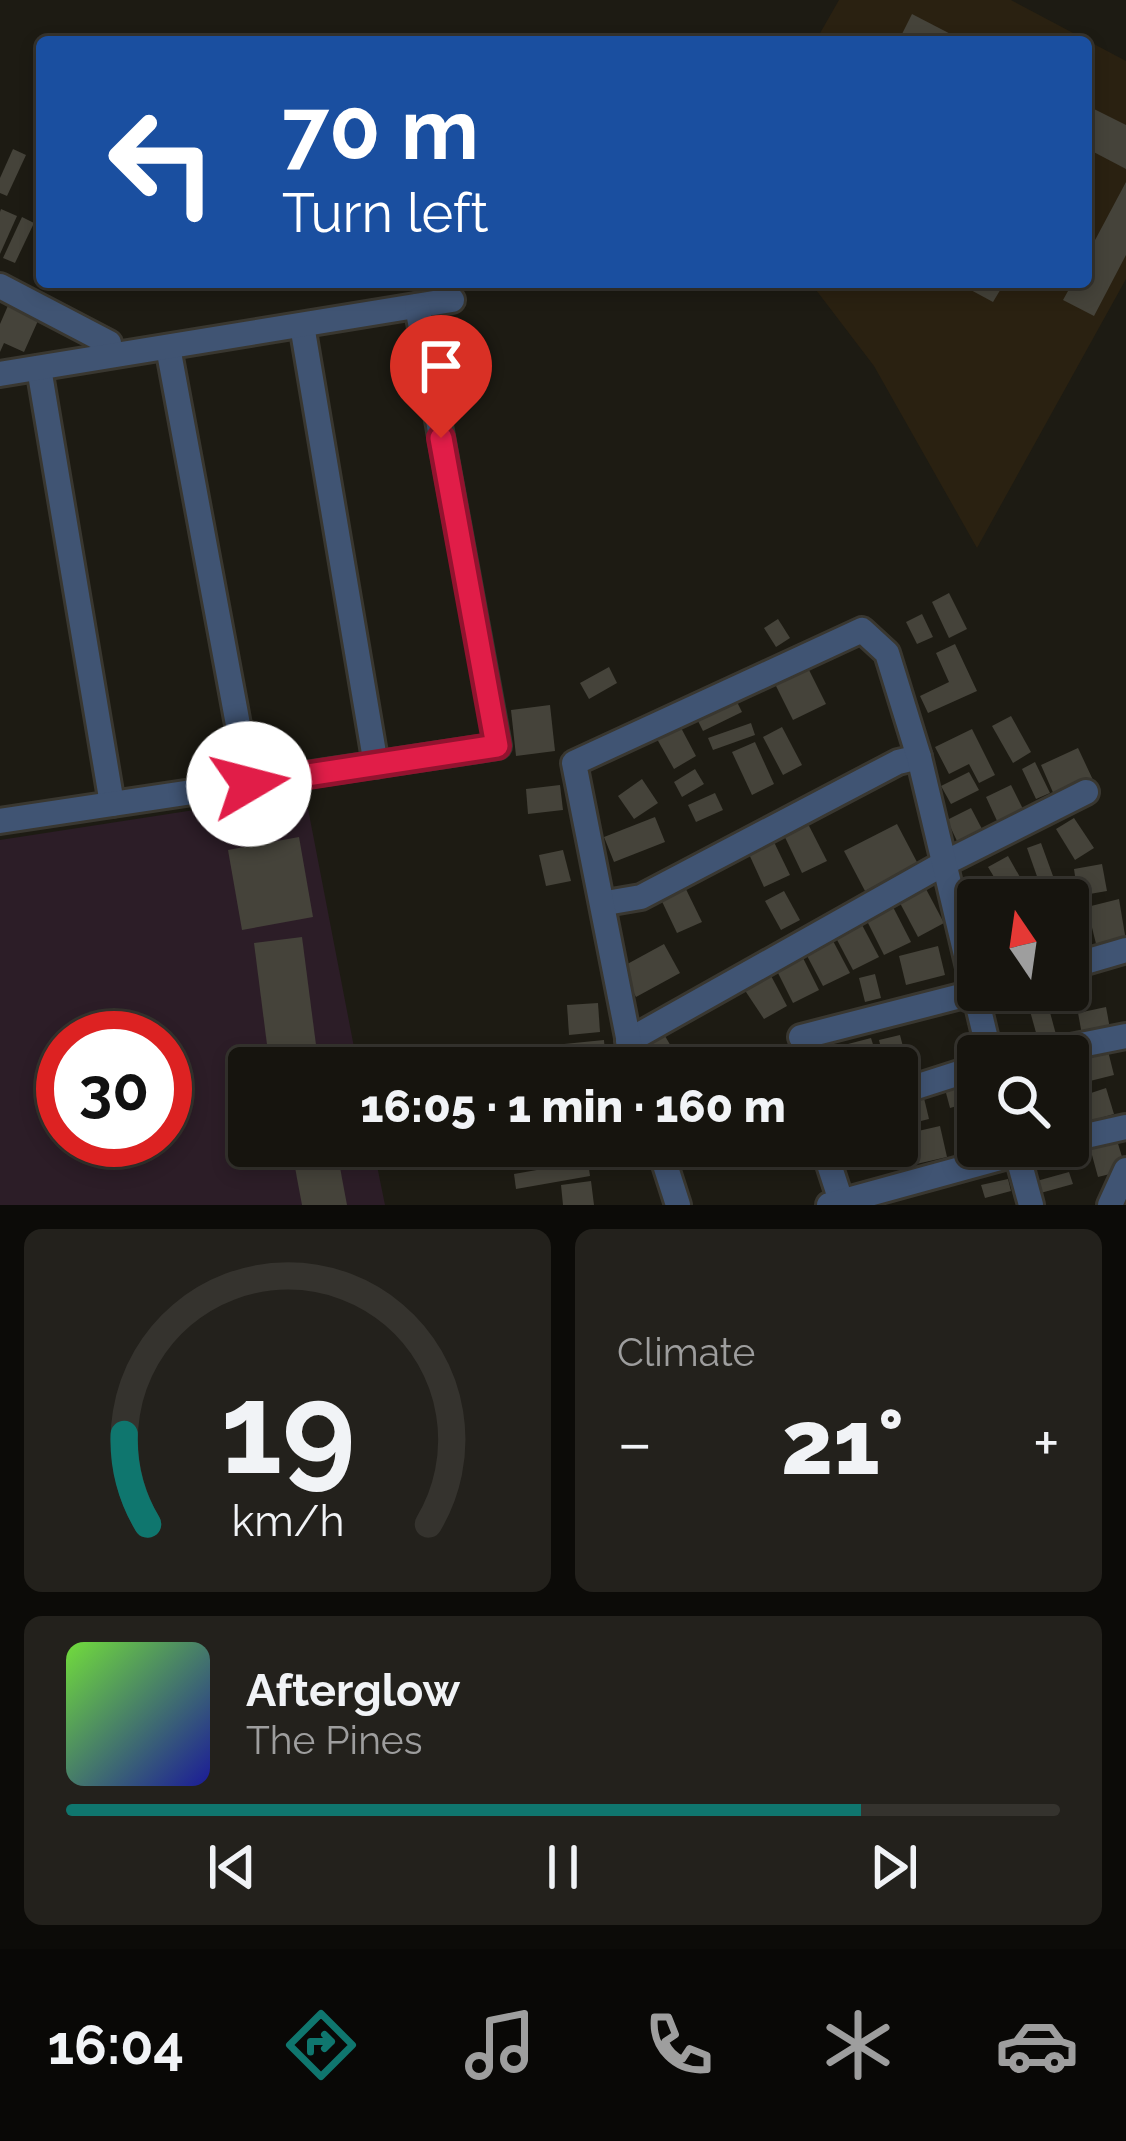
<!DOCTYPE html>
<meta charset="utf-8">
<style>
body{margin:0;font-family:Raleway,sans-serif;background:#23211c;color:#f1f3f6;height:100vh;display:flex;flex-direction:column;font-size:45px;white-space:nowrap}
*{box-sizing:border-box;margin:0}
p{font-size:39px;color:#9e9e9e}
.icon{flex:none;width:66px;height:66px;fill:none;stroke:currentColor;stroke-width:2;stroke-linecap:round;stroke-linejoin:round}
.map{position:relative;height:1205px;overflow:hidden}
.panel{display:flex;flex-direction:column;gap:24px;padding:24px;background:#0c0b08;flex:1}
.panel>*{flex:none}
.guide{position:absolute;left:36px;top:36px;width:1056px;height:252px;border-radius:12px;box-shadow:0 6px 18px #0003,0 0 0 3px #35332e;background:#1a4fa0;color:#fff;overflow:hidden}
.needle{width:78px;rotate:347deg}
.fabs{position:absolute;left:957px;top:879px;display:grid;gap:24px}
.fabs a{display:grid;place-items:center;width:132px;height:132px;border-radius:12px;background:#16140e;box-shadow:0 6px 18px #0003,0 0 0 3px #35332e;font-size:60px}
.speed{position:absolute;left:36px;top:1011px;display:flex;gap:24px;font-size:60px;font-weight:700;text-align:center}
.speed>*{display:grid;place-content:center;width:156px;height:156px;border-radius:50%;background:#16140e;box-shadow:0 6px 18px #0003,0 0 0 3px #35332e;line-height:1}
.speed .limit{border:18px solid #d22;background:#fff;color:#111}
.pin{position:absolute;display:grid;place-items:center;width:102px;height:102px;color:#fff;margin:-123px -51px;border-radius:50% 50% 50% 0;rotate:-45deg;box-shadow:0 0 12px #0007}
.pin .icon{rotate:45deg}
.me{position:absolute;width:132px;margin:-66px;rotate:82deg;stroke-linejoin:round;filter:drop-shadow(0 0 9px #0008)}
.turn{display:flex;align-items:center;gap:42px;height:252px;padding:0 48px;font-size:54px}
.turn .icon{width:156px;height:156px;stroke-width:2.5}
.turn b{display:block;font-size:84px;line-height:102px}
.big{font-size:90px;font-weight:800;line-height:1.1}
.panel .card{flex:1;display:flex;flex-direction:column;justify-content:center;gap:18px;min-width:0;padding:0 42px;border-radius:18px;background:#23211c}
.panel .dial{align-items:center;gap:0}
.dial svg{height:312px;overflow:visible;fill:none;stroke:#35332e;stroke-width:7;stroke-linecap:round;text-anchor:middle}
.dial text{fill:#f1f3f6;stroke:none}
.song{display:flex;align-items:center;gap:36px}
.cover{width:144px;height:144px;border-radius:18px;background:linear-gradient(135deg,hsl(100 70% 55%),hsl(240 70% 35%))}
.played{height:12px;border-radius:6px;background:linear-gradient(90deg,#0f766e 80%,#35332e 80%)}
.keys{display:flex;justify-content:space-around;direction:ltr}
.heat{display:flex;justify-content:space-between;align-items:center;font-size:66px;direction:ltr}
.panel .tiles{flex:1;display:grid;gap:24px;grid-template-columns:1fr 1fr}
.card:last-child{grid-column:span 2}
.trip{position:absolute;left:228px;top:1047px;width:690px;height:120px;border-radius:12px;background:#16140e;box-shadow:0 6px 18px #0003,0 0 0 3px #35332e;font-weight:800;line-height:120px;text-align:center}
.tabs{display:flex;height:192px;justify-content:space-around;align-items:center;background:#090806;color:#9e9e9e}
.tabs .icon{width:84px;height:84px}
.tabs .selected{color:#0f766e}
.tabs b{font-size:54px;color:#f1f3f6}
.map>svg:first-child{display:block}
.industrial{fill:#2c1d27;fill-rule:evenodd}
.education{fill:#2a2111}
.building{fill:#45433a}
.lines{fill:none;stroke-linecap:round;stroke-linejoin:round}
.minor-casing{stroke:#393730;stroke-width:30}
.minor{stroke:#405473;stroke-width:24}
.route-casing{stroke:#92132f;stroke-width:30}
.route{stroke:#e11d48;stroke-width:21}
</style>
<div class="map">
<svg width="1126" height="1205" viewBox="0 0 1126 1205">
<rect width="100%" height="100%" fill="#1d1b13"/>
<!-- industrial -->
<path class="industrial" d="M305,793L358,1068H249V1146H373L385,1205H0V840ZM63,1038H165V1140H63Z"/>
<!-- education -->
<polygon class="education" points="839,0 1011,0 1126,61 1126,279 977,548 874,366 810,282 1086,282 1086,42 815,42"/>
<!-- building -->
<g class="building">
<polygon points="912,14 966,42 912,42 901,36"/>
<polygon points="1086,105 1126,125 1126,169 1086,148"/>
<polygon points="13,149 26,155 7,196 0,193 0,178"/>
<polygon points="1126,182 1126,255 1094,316 1063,300 1073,282 1086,282 1086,257"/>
<polygon points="1,209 17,216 0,254 0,212"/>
<polygon points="22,217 34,223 15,263 3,258"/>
<polygon points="956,282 1005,282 993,302"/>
<polygon points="10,301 41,314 24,352 4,343 0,352 0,324"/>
<polygon points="949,593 967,629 949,638 932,602"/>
<polygon points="922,614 933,637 917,644 906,622"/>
<polygon points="778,619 790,638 776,647 764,628"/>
<polygon points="955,644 977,691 928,713 920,696 949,682 936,653"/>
<polygon points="609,667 617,683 589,699 580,683"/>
<polygon points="808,668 826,704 793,720 775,684"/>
<polygon points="737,702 742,712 703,731 698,721"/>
<polygon points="550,705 555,751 516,756 511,710"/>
<polygon points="1011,716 1031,752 1013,763 992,726"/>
<polygon points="751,723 755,735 713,750 708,738"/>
<polygon points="680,726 696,756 674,769 657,739"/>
<polygon points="782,727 802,765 783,775 763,737"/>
<polygon points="972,729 995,775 979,783 969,764 949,774 935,747"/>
<polygon points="755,742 774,784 752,795 732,752"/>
<polygon points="1078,748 1093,780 1055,797 1041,765"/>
<polygon points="1035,762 1050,793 1036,799 1022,769"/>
<polygon points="695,769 704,784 682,797 674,782"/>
<polygon points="969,772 979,790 951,804 941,786"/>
<polygon points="642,779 658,803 634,819 618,796"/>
<polygon points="560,785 563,810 528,814 526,789"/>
<polygon points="1011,785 1024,811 998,823 986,797"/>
<polygon points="715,793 723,810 696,822 688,805"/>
<polygon points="971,808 982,829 957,841 947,820"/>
<polygon points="655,817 665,842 614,862 604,837"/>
<polygon points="1074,818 1094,848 1075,860 1056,829"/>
<polygon points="806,820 827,861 802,873 782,831"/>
<polygon points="897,824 918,864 865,891 844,851"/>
<polygon points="299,837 313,917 242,930 228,850"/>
<polygon points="773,840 790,875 764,887 748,852"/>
<polygon points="1041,843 1053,876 1039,882 1027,848"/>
<polygon points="563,850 571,881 546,886 539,855"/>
<polygon points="1008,856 1025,886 1006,897 988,867"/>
<polygon points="1102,864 1107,891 1078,896 1074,869"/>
<polygon points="681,879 702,922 677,933 657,891"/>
<polygon points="926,889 944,923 918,937 900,903"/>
<polygon points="784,891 800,920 781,930 765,901"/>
<polygon points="1119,899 1126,941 1097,948 1087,907"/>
<polygon points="893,907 911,942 884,955 867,921"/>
<polygon points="1075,913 1084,952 1068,955 1068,914"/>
<polygon points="861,923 879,957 853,970 835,936"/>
<polygon points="302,937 319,1068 270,1068 254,943"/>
<polygon points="832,939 850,973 823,986 805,952"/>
<polygon points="664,944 680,973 636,997 620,968"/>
<polygon points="938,946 945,975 906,985 899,956"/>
<polygon points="802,956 819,990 793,1003 776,969"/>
<polygon points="769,972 787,1006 764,1019 742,986"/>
<polygon points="875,974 881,998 865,1002 859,978"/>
<polygon points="1044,990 1058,1042 1040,1047 1025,993"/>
<polygon points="598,1003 600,1032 569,1035 567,1005"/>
<polygon points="1106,1007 1111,1034 1083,1040 1078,1013"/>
<polygon points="900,1035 909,1070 897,1073 897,1068 886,1068 879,1040"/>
<polygon points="665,1036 679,1060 666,1068 645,1068 636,1053"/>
<polygon points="871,1038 876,1054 853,1061 848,1044"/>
<polygon points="604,1040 606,1066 566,1068 564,1044"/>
<polygon points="1108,1051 1114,1075 1090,1081 1085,1056"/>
<polygon points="976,1080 978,1100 950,1108 945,1089"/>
<polygon points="1106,1088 1114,1114 1080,1124 1073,1099"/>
<polygon points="924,1098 929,1119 897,1127 897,1104"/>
<polygon points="940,1126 947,1157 912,1165 905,1134"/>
<polygon points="1116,1137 1126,1170 1098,1177 1089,1144"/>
<polygon points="291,1146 336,1146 347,1205 302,1205"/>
<polygon points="588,1161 590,1176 516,1189 514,1174"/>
<polygon points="1069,1172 1073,1184 1037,1194 1033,1182"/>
<polygon points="1008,1179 1011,1191 985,1198 981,1185"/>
<polygon points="591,1181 594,1205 563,1205 561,1185"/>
</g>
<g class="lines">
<!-- minor casing -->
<g class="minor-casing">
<g id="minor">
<polyline points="0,286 109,343"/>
<polyline points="302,325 376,765"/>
<polyline points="168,347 249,784"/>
<polyline points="39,368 112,804"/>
<polyline points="0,374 452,300"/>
<polyline points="0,821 498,746 417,306"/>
<polyline points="606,903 641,897 898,762 919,757"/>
<polyline points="1068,967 1126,950"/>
<polyline points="801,1037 984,990"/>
<polyline points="628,1041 941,865 1086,792"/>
<polyline points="1026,1056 1126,1036"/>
<polyline points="634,1068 574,763 862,630 887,653 919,757 990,1056"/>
<polyline points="897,1093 978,1067"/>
<polyline points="1068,1140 1126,1127"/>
<polyline points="659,1146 678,1205"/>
<polyline points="823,1146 840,1198"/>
<polyline points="1015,1146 1031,1205"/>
<polyline points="829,1205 1044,1146"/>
<polyline points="1110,1205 1126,1170"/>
</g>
</g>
<!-- minor -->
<use href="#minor" class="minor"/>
</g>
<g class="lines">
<!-- route casing -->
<g class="route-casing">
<polyline id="route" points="249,784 497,746 441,438"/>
</g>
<!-- route -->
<use href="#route" class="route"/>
</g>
</svg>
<div class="fabs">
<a><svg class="needle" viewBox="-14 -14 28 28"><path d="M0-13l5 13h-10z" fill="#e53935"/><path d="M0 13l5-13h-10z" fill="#9e9e9e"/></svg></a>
<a><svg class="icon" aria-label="search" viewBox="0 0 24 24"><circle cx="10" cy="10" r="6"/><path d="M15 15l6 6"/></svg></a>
</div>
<div class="speed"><div class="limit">30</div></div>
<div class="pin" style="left:441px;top:438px;background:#d93025"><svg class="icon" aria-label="arrive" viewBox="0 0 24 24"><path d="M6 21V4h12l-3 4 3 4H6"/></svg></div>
<svg class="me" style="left:249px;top:784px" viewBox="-20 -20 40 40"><circle r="19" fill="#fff"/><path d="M0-13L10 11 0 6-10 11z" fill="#e11d48"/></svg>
<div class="trip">16:05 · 1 min · 160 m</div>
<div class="guide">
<div class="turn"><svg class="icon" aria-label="left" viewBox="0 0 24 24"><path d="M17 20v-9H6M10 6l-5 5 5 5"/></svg><div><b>70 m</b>Turn left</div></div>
</div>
</div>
<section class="panel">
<div class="tiles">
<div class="card dial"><svg viewBox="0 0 100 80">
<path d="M14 69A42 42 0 1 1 86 69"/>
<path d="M14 69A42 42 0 0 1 8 46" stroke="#0f766e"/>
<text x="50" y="56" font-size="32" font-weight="700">19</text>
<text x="50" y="72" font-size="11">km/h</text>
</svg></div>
<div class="card"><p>Climate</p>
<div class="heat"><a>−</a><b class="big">21°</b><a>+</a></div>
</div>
<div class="card">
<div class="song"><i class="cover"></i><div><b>Afterglow</b><p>The Pines</p></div></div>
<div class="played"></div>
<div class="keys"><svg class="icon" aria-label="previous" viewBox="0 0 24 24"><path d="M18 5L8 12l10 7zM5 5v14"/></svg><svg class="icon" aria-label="pause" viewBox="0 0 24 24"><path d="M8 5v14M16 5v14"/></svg><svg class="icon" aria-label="next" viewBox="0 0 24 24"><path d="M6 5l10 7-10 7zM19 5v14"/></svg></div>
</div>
</div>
</section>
<nav class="tabs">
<b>16:04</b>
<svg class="icon selected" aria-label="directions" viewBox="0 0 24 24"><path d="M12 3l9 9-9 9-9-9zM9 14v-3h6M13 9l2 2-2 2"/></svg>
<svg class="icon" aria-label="music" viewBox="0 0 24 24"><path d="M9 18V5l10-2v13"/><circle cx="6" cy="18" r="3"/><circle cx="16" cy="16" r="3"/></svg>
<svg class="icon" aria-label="phone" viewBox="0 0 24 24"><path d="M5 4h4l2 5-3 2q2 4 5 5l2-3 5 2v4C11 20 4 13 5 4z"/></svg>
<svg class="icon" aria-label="climate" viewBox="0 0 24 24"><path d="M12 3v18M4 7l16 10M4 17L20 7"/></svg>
<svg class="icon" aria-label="car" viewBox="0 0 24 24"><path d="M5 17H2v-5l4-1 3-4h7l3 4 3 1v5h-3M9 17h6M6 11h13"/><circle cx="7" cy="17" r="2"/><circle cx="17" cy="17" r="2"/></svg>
</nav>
